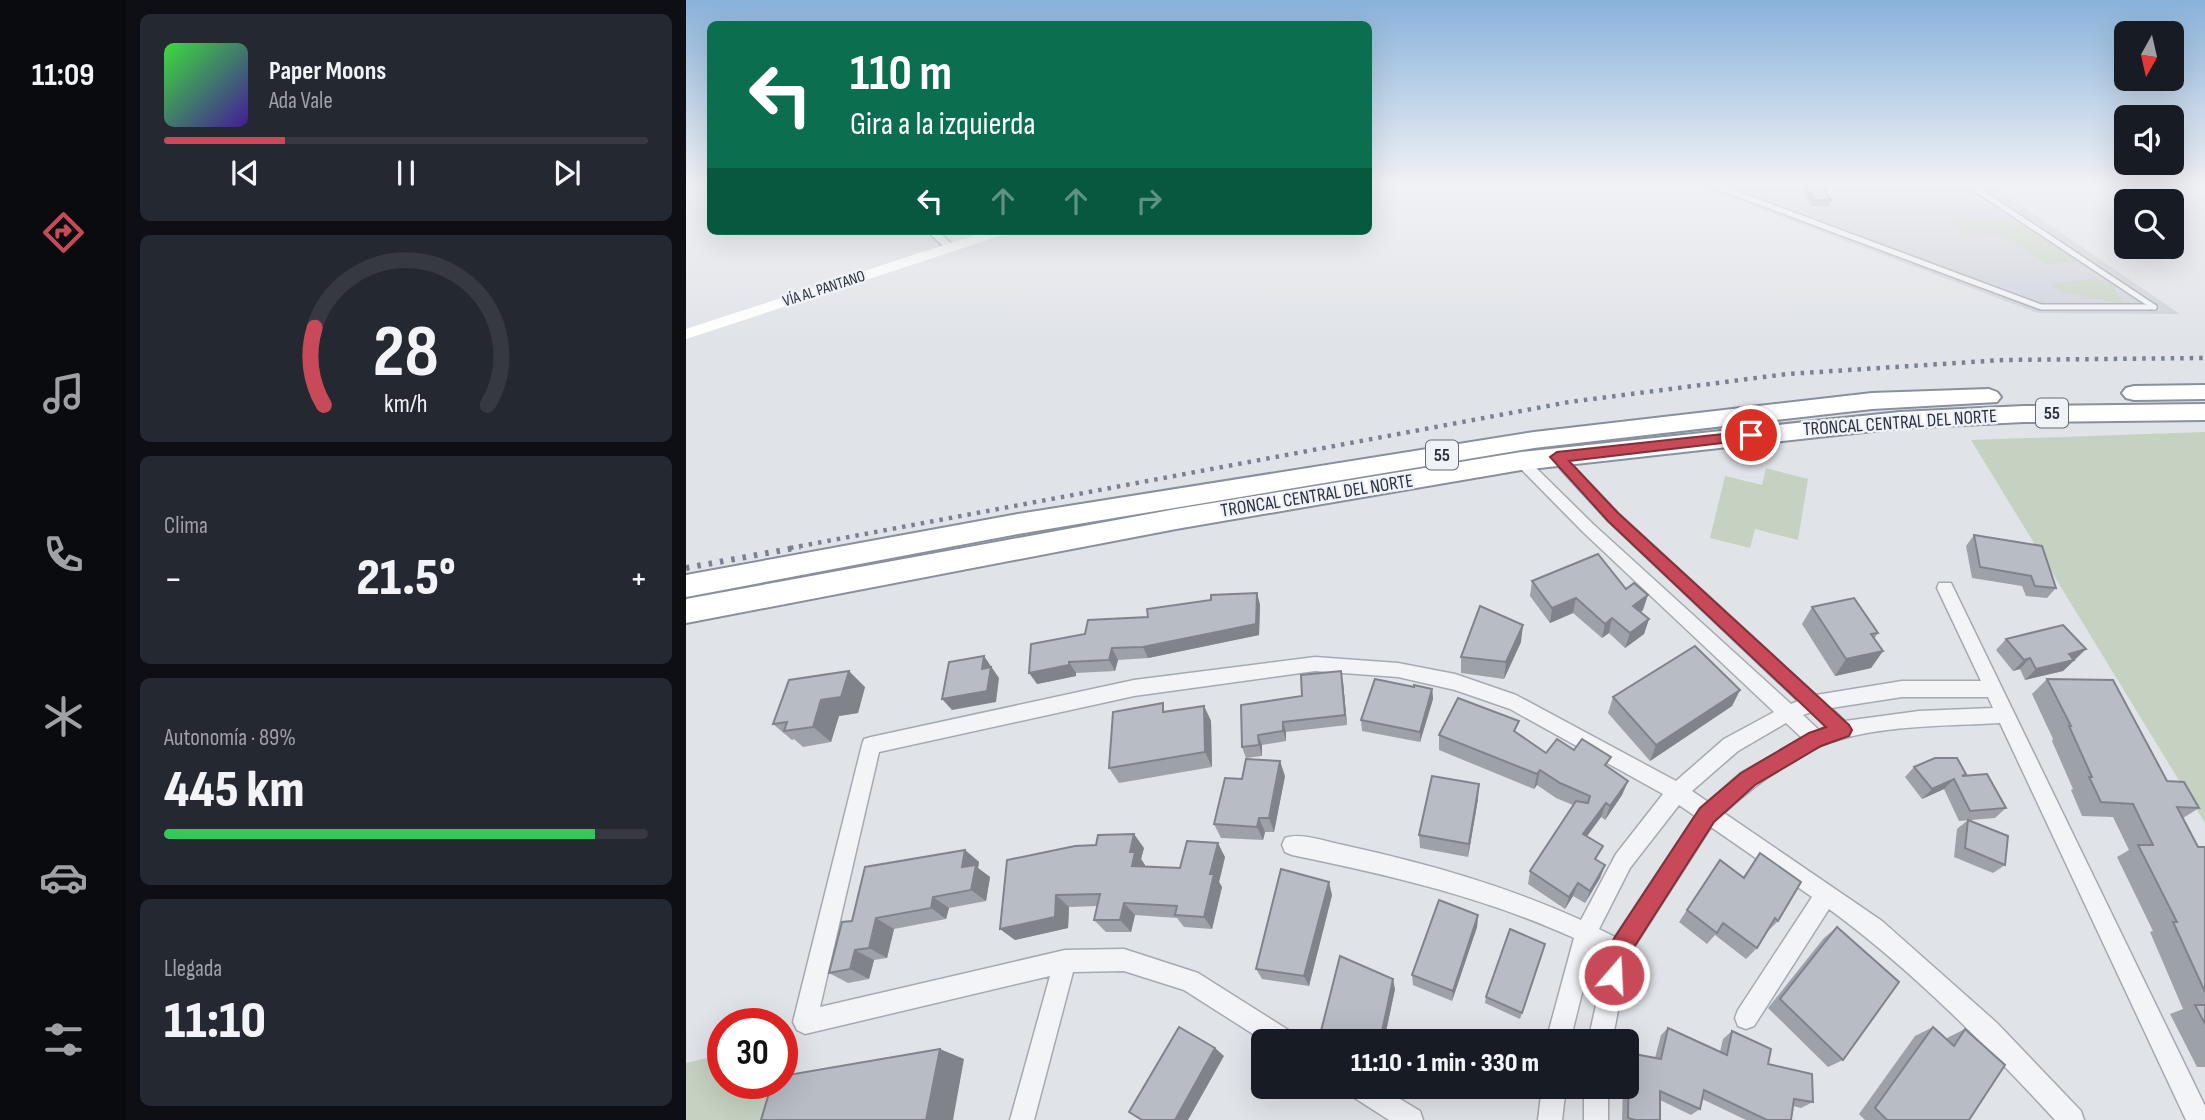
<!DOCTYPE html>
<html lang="es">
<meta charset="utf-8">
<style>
body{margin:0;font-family:"Sofia Sans Condensed",sans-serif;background:#242831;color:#f1f3f6;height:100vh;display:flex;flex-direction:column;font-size:26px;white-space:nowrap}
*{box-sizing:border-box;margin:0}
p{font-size:23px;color:#9ea1a6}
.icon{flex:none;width:38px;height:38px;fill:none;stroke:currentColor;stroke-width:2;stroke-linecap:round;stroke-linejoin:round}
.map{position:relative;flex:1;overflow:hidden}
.sheet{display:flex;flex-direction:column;gap:14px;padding:14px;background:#0d0f14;width:560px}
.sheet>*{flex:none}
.guide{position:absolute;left:21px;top:21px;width:665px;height:214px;border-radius:10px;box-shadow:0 7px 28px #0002;background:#0b6e4f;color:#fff;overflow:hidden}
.needle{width:46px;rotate:188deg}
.controls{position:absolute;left:1428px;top:21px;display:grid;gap:14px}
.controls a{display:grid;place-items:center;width:70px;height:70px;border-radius:10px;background:#171b24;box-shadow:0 7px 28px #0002;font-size:35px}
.speed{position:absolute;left:21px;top:1008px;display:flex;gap:14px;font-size:35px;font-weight:700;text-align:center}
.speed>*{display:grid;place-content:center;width:91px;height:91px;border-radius:50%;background:#171b24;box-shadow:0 7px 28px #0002;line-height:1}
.speed .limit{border:10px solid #d22;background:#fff;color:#111}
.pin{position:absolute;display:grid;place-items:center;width:60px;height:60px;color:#fff;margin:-30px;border:4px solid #fff;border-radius:50%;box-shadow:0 2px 7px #0007}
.me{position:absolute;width:77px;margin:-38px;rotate:19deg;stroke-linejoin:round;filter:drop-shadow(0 0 5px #0008)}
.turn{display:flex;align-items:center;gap:24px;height:147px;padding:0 28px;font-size:32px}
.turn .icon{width:91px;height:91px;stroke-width:2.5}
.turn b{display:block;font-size:49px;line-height:60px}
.lanes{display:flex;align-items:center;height:66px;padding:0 28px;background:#0003;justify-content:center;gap:35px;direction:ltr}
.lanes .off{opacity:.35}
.big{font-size:52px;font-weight:800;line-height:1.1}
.sheet .card{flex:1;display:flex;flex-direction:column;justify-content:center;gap:10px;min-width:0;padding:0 24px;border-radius:10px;background:#242831}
.sheet .dial{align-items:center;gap:0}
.dial svg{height:182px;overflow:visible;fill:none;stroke:#363941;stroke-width:7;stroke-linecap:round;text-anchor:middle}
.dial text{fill:#f1f3f6;stroke:none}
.song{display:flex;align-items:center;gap:21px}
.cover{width:84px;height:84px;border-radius:10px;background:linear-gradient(135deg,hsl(120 70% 55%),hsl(260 70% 35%))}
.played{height:7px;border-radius:4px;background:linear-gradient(90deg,#c84a58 25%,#363941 25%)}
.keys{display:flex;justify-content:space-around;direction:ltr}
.heat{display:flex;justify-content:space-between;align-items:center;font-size:38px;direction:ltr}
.charge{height:10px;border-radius:5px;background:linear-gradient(90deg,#34c759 89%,#363941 0)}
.trip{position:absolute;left:565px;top:1029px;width:388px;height:70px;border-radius:10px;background:#171b24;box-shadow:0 7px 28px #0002;font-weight:800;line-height:70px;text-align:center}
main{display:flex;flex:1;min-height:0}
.tab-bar{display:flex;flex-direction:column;width:126px;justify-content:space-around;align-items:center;background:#090b0e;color:#9ea1a6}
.tab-bar .icon{width:49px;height:49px}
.tab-bar .selected{color:#c84a58}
.tab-bar b{font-size:32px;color:#f1f3f6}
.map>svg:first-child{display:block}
.built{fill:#ced2da}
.green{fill:#c5d2c1}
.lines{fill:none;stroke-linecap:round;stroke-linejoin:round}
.lane-casing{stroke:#a5aab2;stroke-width:8}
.street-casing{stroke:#a5aab2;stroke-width:3}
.highway-casing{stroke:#88909e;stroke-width:4}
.lane{stroke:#f2f4f7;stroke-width:5}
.street{fill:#f2f4f7;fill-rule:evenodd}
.secondary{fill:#fff;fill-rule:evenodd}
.highway{fill:#fff;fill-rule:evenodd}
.rail-far1{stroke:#7a8291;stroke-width:4.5;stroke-dasharray:3.5 6;stroke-linecap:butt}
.rail{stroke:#7a8291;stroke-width:6;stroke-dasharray:3.5 8;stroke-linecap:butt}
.wall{fill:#9da2a9}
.shaded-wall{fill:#80848a}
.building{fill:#b7bcc5;stroke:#80848a;stroke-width:2}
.route{fill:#c84a58;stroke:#823039;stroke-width:2}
.labels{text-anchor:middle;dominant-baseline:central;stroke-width:5;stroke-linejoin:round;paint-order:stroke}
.far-street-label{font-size:16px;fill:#29303f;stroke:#eff2f6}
.shield{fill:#eff2f6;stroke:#646a76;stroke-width:2}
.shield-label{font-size:18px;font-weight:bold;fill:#29303f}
.street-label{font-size:19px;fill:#29303f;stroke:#eff2f6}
</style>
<main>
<nav class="tab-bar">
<b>11:09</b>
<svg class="icon selected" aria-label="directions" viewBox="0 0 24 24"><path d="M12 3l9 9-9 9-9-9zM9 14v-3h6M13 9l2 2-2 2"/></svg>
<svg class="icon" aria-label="music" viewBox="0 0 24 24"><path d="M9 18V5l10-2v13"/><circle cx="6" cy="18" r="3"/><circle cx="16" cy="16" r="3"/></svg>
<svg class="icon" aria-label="phone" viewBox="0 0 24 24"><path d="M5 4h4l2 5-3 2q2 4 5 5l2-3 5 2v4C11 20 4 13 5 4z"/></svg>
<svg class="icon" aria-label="climate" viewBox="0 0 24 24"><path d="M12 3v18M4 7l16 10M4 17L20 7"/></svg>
<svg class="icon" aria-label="car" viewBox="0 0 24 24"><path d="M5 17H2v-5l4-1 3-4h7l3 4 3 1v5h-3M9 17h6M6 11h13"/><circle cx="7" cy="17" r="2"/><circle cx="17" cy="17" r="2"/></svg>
<svg class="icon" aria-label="filters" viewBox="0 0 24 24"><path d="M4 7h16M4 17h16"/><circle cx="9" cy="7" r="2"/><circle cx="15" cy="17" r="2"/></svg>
</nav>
<section class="sheet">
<div class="card">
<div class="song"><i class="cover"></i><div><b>Paper Moons</b><p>Ada Vale</p></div></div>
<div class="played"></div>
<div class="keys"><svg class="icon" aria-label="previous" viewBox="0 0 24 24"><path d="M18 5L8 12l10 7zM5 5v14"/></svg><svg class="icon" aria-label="pause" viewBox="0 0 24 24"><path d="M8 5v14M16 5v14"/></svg><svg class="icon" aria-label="next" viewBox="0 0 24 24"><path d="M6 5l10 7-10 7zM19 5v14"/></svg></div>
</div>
<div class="card dial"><svg viewBox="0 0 100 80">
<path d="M14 69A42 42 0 1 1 86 69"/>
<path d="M14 69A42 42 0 0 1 10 35" stroke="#c84a58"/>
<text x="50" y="56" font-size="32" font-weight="700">28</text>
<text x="50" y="72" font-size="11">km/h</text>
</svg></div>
<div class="card"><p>Clima</p>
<div class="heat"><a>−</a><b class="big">21.5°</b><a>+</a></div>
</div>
<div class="card"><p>Autonomía · 89%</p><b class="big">445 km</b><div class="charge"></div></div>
<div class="card"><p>Llegada</p><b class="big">11:10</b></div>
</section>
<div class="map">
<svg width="1519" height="1120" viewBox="0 0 1519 1120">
<rect width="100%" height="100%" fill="#e0e3e8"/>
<!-- built -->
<polygon class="built" points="1010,185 1305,185 1494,314 1351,313"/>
<!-- green -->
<g class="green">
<polygon points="1264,219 1326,219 1392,262 1360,264 1318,236 1277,234"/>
<polygon points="1410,278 1426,285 1437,304 1372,291 1366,284"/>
<polygon points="1519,432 1519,823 1285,440"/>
<polygon points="1080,468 1122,479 1112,540 1069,529 1064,548 1024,538 1039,476 1076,485"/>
<polygon points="37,1054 37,1083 92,1083 83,1120 0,1120 0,1063"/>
</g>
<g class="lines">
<!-- lane casing -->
<g class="lane-casing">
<g id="lane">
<polyline points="1027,185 1355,307 1468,307"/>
<polyline points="1284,185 1468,307"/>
</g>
</g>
<!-- street casing -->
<g class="street-casing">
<g id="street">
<polygon points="241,231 252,231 270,248 261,250"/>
<path d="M871,452L876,454L932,513L1130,695L1216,681H1295L1251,588L1253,583H1265L1519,1106V1120H1500L1314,723C1263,726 1204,725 1155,739C1115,749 1068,786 1038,813L1196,921L1311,1023L1395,1111L1398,1120H1369C1299,1044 1226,970 1143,909L1068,1026L1060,1029L1052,1026L1049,1018L1052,1010L1126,897L1025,827L943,955L926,1041H902L921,956L907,949L884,1041H860L888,938C798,897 703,875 606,855L599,852L596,845L599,838C615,832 640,842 657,845C739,863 818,885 895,920L930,854L977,794L824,709L769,690L712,677L629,671L448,696L193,752L134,1007L379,950L438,949L512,973L607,1033L611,1041H578L498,990L438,971L387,972L348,1120H324L364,976L119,1034L111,1030L107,1022L176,745L178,739L185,737L448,680L629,657L712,663L769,674L830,695L990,781L1038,739L1088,712L897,532L830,464L828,461L830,458H840L907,524L1105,704L1112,701L922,521L866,460L864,457L866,454ZM1216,697H1302L1307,708L1233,711L1159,721L1145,708ZM1125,712L1140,727L1133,730L1117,715ZM1100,723L1116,738L1055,773L1022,802L1006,791L1052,751ZM993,805L1009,816L929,937L913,929L944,868Z"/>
<polygon points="660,1087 694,1087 734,1111 737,1120 703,1120 664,1095"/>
<polygon points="856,1087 880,1087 876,1120 852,1120"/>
<rect x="898" y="1087" width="24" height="33"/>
</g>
</g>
<!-- highway casing -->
<g class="highway-casing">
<g id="highway">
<polygon points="1519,385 1519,399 1448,400 1440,398 1436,393 1440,388 1448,386"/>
<polygon points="1303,389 1311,392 1315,397 1311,402 1186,409 848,448 332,534 0,597 0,575 332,514 848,432 1186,393"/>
<polygon points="1519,404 1519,420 1338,422 1214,428 835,470 490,529 0,623 0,599 490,509 835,452 1214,412 1338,406"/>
</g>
</g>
<!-- lane -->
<use href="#lane" class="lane"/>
<!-- street -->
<use href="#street" class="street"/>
<!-- secondary -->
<polygon class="secondary" points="301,231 322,231 320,234 0,339 0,329"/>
<!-- highway -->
<use href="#highway" class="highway"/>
<!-- rail-far1 -->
<polyline class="rail-far1" points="104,548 883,402 1101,374 1317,360 1519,358"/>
<!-- rail -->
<polyline class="rail" points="0,568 114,547"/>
</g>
<!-- wall -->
<g class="wall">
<polygon points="1114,185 1136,185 1145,200 1143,206 1126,206"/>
<polygon points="1288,535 1370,588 1361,598 1340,596 1336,586 1286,578 1280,546"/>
<polygon points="846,581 957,610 955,612 963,619 958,634 939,648 923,633 916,638 887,613 864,623 844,596"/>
<polygon points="571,593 574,605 573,635 462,658 432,660 429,671 390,673 390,676 351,684 399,634 462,617"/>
<polygon points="1126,607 1192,633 1188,639 1197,651 1185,668 1149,676 1116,624"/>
<polygon points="1320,639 1400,649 1377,671 1339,680 1334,669 1327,671 1310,650"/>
<polygon points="835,642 818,679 775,673 775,657"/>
<polygon points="1361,679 1513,808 1497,818 1512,847 1519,847 1519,1067 1511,1067 1484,1014 1497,1009 1464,932 1467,931 1431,857 1443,850 1427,817 1396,816 1385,790 1387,789 1366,741 1367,739 1346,694"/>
<polygon points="657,682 661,725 600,732 600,741 576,745 576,756 560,758 556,747 616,696"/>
<polygon points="179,687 172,713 153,716 145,742 117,747 108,739 106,740 87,724"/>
<polygon points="728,687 746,689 747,699 734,742 676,731 675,720"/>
<polygon points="1054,690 1046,706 964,761 922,713 927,697"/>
<polygon points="518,706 525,721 526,767 433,783 423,768 481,711"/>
<polygon points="831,733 860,753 888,750 922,767 942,781 936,795 919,820 915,817 901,836 911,860 919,865 914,878 899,903 887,896 879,909 842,884 844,871 887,805 870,798 851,785 848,789 753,750 753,735"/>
<polygon points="1228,767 1278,776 1320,808 1309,818 1273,821 1258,789 1236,799 1219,777"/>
<polygon points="599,776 588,832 579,832 577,840 535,838 528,824 556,779"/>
<polygon points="792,799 782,857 734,848 733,835"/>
<polygon points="1282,820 1319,865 1307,873 1268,857 1271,829"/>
<polygon points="458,848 455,859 459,865 459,866 494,868 539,857 533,882 536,887 526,929 498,927 491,918 449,915 445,932 420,932 408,920 411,906 383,907 382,928 329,940 314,929 321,860"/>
<polygon points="279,850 293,862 292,868 304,877 300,901 263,908 260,919 208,929 201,958 188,960 183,979 162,983 143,973 166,921"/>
<polygon points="1074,853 1092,921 1081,932 1071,948 1060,959 1029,935 1021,944 993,922 1034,860 1057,877"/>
<polygon points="646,895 623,986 576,979 570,969"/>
<polygon points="792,915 791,927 766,1001 727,985 726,975"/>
<polygon points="1151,927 1157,1060 1142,1067 1082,1008 1138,938"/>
<polygon points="859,944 834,1019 799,1003 800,997"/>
<polygon points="709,989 698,1041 647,1041 639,1040 635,1031"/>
<polygon points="1247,1027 1259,1039 1279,1029 1283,1120 1179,1120 1173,1114 1229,1036"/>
<polygon points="982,1028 1034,1052 1037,1039 1046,1031 1127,1102 1115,1108 1107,1106 1105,1120 1060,1120 1016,1099 1014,1109 1005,1115 974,1100 974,1120 936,1120 937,1087 942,1087 942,1055 943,1053 969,1058 975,1035"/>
</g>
<!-- shaded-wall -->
<g class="shaded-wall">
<polygon points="571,593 574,605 573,635 462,658 457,647"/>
<polygon points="962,595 957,610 943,621 947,606"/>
<polygon points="890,598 887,613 864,623 866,608"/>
<polygon points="926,618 923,633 916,638 919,624"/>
<polygon points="963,619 958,634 939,648 944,633"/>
<polygon points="837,625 835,642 818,679 820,662"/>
<polygon points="426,648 432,660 429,671 423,660"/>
<polygon points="1400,649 1377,671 1339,680 1350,669 1383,654"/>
<polygon points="1197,651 1185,668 1149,676 1160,659"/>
<polygon points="298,656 313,678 310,702 266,710 256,699 296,669"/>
<polygon points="1344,658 1334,669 1327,671 1338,660"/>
<polygon points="383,662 390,673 390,676 351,684 343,673"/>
<polygon points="163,671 179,687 172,713 153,716 145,742 127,727 135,700"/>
<polygon points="655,671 657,682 661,725 659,715"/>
<polygon points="746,689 747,699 734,742 734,732"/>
<polygon points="1054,690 1046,706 964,761 970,745"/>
<polygon points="518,706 525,721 526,767 519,752"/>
<polygon points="597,722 600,732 600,741 597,731"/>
<polygon points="572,735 576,745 576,756 573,745"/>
<polygon points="594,761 599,776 588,832 583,818"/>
<polygon points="854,770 851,785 848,789 851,774"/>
<polygon points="1268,779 1258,789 1236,799 1246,789"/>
<polygon points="942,781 936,795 919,820 924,806"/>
<polygon points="793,784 792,799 782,857 783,844"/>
<polygon points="920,803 915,817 893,847 897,834"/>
<polygon points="573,818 579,832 577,840 571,827"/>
<polygon points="448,834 458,848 455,859 459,865 456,878 446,866 444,852"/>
<polygon points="532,843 539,857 533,882 536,887 526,929 518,917 524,874"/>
<polygon points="279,850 293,862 292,868 304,877 300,901 285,890 276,867"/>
<polygon points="919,865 914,878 899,903 904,891"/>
<polygon points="643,882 646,895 623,986 618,976"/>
<polygon points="892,883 887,896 879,909 883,897"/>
<polygon points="370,895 383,907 382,928 329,940 314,929"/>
<polygon points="247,897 263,908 260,919 245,908"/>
<polygon points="438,903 449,915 445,932 434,920"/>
<polygon points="792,915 791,927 766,1001 767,991"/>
<polygon points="190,918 208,929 201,958 183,948"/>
<polygon points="169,950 188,960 183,979 164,969"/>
<polygon points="707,979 709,989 698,1041 694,1041"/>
<polygon points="529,1048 538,1056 502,1120 489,1120"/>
<polygon points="254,1049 278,1059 267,1120 240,1120"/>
</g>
<!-- building -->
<g class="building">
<polygon points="1119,185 1136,185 1145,200 1128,200"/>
<polygon points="1288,535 1356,546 1370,588 1349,586 1345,576 1294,567"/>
<polygon points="912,554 940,589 948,583 962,595 947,606 963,619 944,633 926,618 919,624 890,598 866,608 846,581"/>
<polygon points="571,593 570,624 457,647 426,648 423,660 383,662 383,665 343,673 345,644 399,634 402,620 462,617 461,609 525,600 525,595"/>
<polygon points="1168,598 1192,633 1185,634 1197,651 1160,659 1126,607"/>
<polygon points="794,606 837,625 820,662 775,657"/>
<polygon points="1377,625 1400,649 1383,654 1388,660 1350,669 1344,658 1338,660 1320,639"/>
<polygon points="1009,646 1054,690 970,745 927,697"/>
<polygon points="298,656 296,669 305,667 301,691 256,699 263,662"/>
<polygon points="163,671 155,697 135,700 127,727 98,731 101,722 87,724 103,680"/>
<polygon points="655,671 659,715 597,722 597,731 572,735 573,745 556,747 555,705 616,696 615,675"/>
<polygon points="689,679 728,687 728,685 746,689 734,732 675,720"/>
<polygon points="1361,679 1427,680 1481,781 1498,782 1513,808 1491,807 1512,847 1519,847 1519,992 1487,922 1491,922 1452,845 1467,845 1447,804 1415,802 1403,777 1406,777 1383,726 1385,726"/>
<polygon points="772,698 833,721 828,731 860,753 871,739 888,750 896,739 925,757 919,765 942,781 924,806 920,803 897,834 917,846 909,859 919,865 904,891 892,883 883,897 844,871 890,801 902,803 904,796 874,783 854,770 851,774 753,735"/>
<polygon points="477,703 477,712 518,706 519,752 423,768 427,712"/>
<polygon points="1249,758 1271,758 1280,774 1276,776 1301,774 1320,808 1284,811 1268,779 1246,789 1228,767"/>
<polygon points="560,759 594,761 583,818 573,818 571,827 528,824 539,778 556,779"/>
<polygon points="746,776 793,784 783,844 733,835"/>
<polygon points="1282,820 1322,836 1319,865 1279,848"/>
<polygon points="448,834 444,852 449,852 446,866 494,868 501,841 532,843 524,874 528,874 518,917 489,915 491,906 438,903 434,920 408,920 414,894 370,895 369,917 314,929 321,860 389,846 410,845 412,835"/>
<polygon points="279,850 276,867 290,865 285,890 247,897 245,908 190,918 183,948 169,950 164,969 143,973 156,922 166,921 179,867"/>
<polygon points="1074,853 1115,882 1092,921 1089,918 1071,948 1037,923 1031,933 1001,910 1034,860 1058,878"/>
<polygon points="595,869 643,882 618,976 570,969"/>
<polygon points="753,900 792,915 767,991 726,975"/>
<polygon points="1151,927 1213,982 1157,1060 1094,999"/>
<polygon points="824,929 859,944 836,1013 800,997"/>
<polygon points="654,956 707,979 694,1041 683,1041 635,1031"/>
<polygon points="1509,1005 1519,1005 1519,1024"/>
<polygon points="493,1027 529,1048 489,1120 456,1120 443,1112"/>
<polygon points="1247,1027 1268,1046 1279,1029 1319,1065 1283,1120 1201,1120 1189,1108"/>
<polygon points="982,1028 1041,1055 1046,1031 1085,1049 1082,1064 1126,1074 1127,1102 1108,1099 1105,1120 1081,1120 1018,1090 1014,1109 974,1091 974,1120 949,1120 942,1118 943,1053 975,1059"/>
<polygon points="254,1049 240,1120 75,1120 86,1083 96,1083 96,1076"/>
</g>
<!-- sky -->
<linearGradient id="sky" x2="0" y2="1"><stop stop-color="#89b2da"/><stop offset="0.54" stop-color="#f1f2f5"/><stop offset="1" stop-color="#f1f2f5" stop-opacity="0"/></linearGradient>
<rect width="1519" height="342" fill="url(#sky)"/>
<!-- route -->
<polygon class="route" points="1065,431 1072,435 1070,439 883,461 932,513 1163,725 1166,730 1163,736 1135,746 1069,785 1028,822 943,955 935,983 928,986 920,983 916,975 925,943 1014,808 1055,773 1123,733 1140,727 922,521 864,457 871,452"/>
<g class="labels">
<!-- far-street labels -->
<g class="far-street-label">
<text transform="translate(138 289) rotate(-18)">VÍA AL PANTANO</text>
</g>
<!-- shield labels -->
<g class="shield">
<rect x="1350" y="398.5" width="32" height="29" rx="5"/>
<rect x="740" y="440.5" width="32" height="29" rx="5"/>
</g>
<g class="shield-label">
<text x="1366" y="413">55</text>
<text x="756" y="455">55</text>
</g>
<!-- street labels -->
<g class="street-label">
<text transform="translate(1214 423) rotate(-4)">TRONCAL CENTRAL DEL NORTE</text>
<text transform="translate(631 496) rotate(-9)">TRONCAL CENTRAL DEL NORTE</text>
</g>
</g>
</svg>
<div class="controls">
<a><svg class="needle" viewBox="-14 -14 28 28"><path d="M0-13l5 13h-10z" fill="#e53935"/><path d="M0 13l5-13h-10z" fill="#9ea1a6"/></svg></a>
<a><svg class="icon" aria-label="sound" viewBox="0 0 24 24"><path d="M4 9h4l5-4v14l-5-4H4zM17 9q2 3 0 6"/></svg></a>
<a><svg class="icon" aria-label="search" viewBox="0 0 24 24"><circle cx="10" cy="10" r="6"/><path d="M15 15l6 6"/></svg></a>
</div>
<div class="speed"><div class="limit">30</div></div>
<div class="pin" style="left:1065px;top:435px;background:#d93025"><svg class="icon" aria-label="arrive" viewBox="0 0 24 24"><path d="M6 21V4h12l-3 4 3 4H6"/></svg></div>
<svg class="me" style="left:928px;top:975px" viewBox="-20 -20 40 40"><circle r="17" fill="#c84a58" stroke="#fff" stroke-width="3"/><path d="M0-11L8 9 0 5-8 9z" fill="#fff"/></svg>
<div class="trip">11:10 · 1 min · 330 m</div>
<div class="guide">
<div class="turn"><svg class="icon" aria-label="left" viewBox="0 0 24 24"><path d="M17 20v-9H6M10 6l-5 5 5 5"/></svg><div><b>110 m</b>Gira a la izquierda</div></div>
<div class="lanes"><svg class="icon" aria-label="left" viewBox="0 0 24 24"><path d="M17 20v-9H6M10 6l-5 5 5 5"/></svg><svg class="icon off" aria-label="ahead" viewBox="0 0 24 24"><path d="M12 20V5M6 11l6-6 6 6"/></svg><svg class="icon off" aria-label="ahead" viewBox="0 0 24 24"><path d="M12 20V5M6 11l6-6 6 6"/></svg><svg class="icon off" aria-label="right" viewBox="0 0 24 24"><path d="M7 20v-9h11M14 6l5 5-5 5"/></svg></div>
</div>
</div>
</main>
